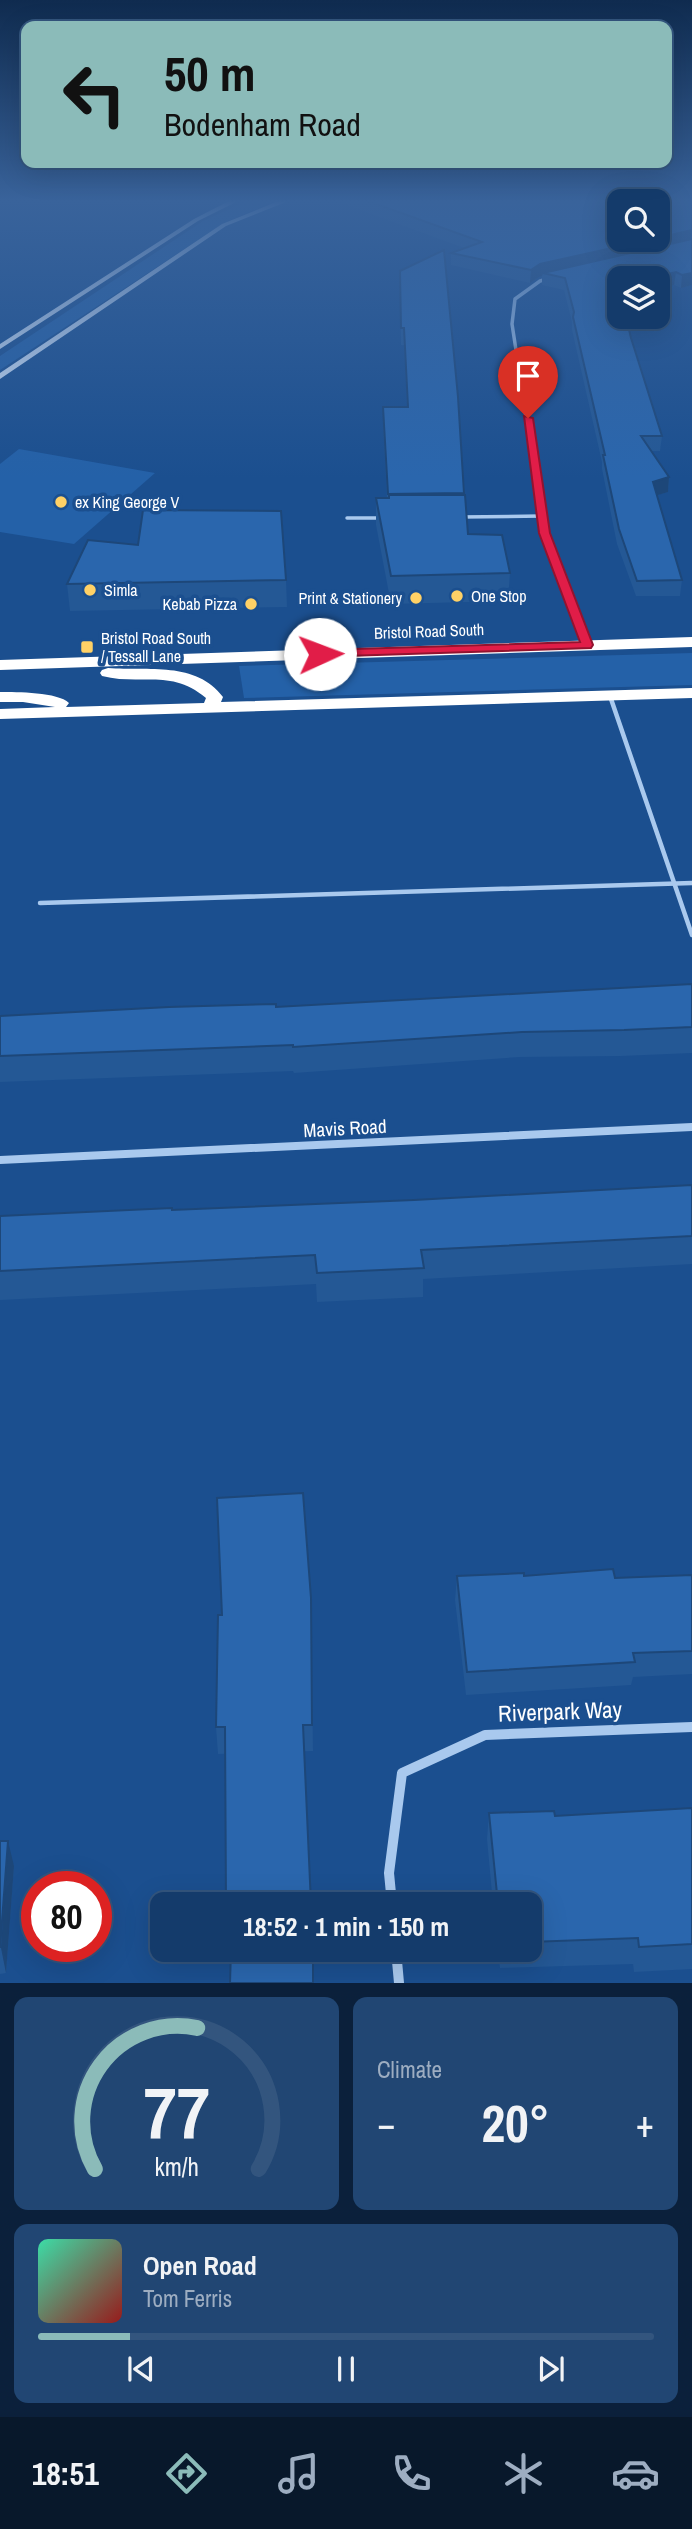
<!DOCTYPE html>
<meta charset="utf-8">
<style>
body{margin:0;font-family:"Archivo Narrow",sans-serif;background:#214673;color:#f1f3f6;height:100vh;display:flex;flex-direction:column;font-size:26px;white-space:nowrap}
*{box-sizing:border-box;margin:0}
p{font-size:23px;color:#9dadc1}
.icon{flex:none;width:38px;height:38px;fill:none;stroke:currentColor;stroke-width:2;stroke-linecap:round;stroke-linejoin:round}
.map{position:relative;height:1983px;overflow:hidden}
.side{display:flex;flex-direction:column;gap:14px;padding:14px;background:#0b203b;flex:1}
.side>*{flex:none}
.banner{position:absolute;left:21px;top:21px;width:651px;height:147px;border-radius:14px;box-shadow:0 7px 28px #0002,0 0 0 2px #33557e;background:#8bbbb9;color:#111;overflow:hidden}
.tools{position:absolute;left:607px;top:189px;display:grid;gap:14px}
.tools a{display:grid;place-items:center;width:63px;height:63px;border-radius:14px;background:#143b6b;box-shadow:0 7px 28px #0002,0 0 0 2px #33557e;font-size:35px}
.speed{position:absolute;left:21px;top:1871px;display:flex;gap:14px;font-size:35px;font-weight:700;text-align:center}
.speed>*{display:grid;place-content:center;width:91px;height:91px;border-radius:50%;background:#143b6b;box-shadow:0 7px 28px #0002,0 0 0 2px #33557e;line-height:1}
.speed .limit{border:10px solid #d22;background:#fff;color:#111}
.pin{position:absolute;display:grid;place-items:center;width:60px;height:60px;color:#fff;margin:-72px -30px;border-radius:50% 50% 50% 0;rotate:-45deg;box-shadow:0 0 7px #0007}
.pin .icon{rotate:45deg}
.me{position:absolute;width:77px;margin:-38px;rotate:88deg;stroke-linejoin:round;filter:drop-shadow(0 0 5px #0008)}
.turn{display:flex;align-items:center;gap:24px;height:147px;padding:0 28px;font-size:32px}
.turn .icon{width:91px;height:91px;stroke-width:2.5}
.turn b{display:block;font-size:49px;line-height:60px}
.big{font-size:52px;font-weight:700;line-height:1.1}
.side .tile{flex:1;display:flex;flex-direction:column;justify-content:center;gap:10px;min-width:0;padding:0 24px;border-radius:14px;background:#214673}
.side .dial{align-items:center;gap:0}
.dial svg{height:182px;overflow:visible;fill:none;stroke:#33557e;stroke-width:7;stroke-linecap:round;text-anchor:middle}
.dial text{fill:#f1f3f6;stroke:none}
.song{display:flex;align-items:center;gap:21px}
.cover{width:84px;height:84px;border-radius:10px;background:linear-gradient(135deg,hsl(160 70% 55%),hsl(0 70% 35%))}
.played{height:7px;border-radius:4px;background:linear-gradient(90deg,#8bbbb9 15%,#33557e 15%)}
.keys{display:flex;justify-content:space-around;direction:ltr}
.heat{display:flex;justify-content:space-between;align-items:center;font-size:38px;direction:ltr}
.side .tiles{flex:1;display:grid;gap:14px;grid-template-columns:1fr 1fr}
.tile:last-child{grid-column:span 2}
.trip{position:absolute;left:150px;top:1892px;width:392px;height:70px;border-radius:14px;background:#143b6b;box-shadow:0 7px 28px #0002,0 0 0 2px #33557e;font-weight:700;line-height:70px;text-align:center}
.tabs{display:flex;height:112px;justify-content:space-around;align-items:center;background:#08182b;color:#9dadc1}
.tabs .icon{width:49px;height:49px}
.tabs .current{color:#8bbbb9}
.tabs b{font-size:32px;color:#f1f3f6}
.map>svg:first-child{display:block}
.green{fill:#2461a8}
.lines{fill:none;stroke-linecap:round;stroke-linejoin:round}
.lane-far1{stroke:#a9c9ee;stroke-width:3.5}
.lane{stroke:#a9c9ee;stroke-width:4.5}
.street-far3{stroke:#a9c9ee;stroke-width:3.5}
.street-far2{stroke:#a9c9ee;stroke-width:4.5}
.street-far1{stroke:#a9c9ee;stroke-width:8}
.street{stroke:#a9c9ee;stroke-width:10}
.secondary{fill:#d6e6fa;fill-rule:evenodd}
.highway{fill:#fff;fill-rule:evenodd}
.wall{fill:#245895}
.shaded-wall{fill:#1d4779}
.building{fill:#2a66ad;stroke:#1d4779;stroke-width:2}
.route{fill:#e11d48;stroke:#92132f;stroke-width:2}
.poi-dot{fill:#ffd166;stroke:#1b4f8f;stroke-width:2.5}
.labels{text-anchor:middle;dominant-baseline:central;stroke-width:7;stroke-linejoin:round;paint-order:stroke}
.far-poi-label{font-size:16px;fill:#fff;stroke:#1b4f8f;text-anchor:start}
.far-street-label{font-size:16px;fill:#fff;stroke:#1b4f8f}
.street-label{font-size:19px;fill:#fff;stroke:#1b4f8f}
.near-street-label{font-size:23px;fill:#fff;stroke:#1b4f8f}
</style>
<div class="map">
<svg width="692" height="1983" viewBox="0 0 692 1983">
<rect width="100%" height="100%" fill="#1b4f8f"/>
<!-- green -->
<g class="green">
<polygon points="249,200 278,200 224,223 0,370 0,356 203,221"/>
<polygon points="19,449 155,473 74,544 0,532 0,464"/>
<polygon points="692,653 692,685 244,698 239,666"/>
</g>
<g class="lines">
<!-- lane-far1 -->
<g class="lane-far1">
<polyline points="460,517 541,516"/>
<polyline points="347,518 381,518"/>
</g>
<!-- lane -->
<g class="lane">
<polyline points="610,696 692,935"/>
<polyline points="40,903 692,883"/>
</g>
<!-- street-far3 -->
<polyline class="street-far3" points="524,402 512,324 515,299 540,281 550,278"/>
<!-- street-far2 -->
<polyline class="street-far2" points="524,400 544,533 587,645"/>
<!-- street-far1 -->
<polyline class="street-far1" points="0,1160 692,1127"/>
<!-- street -->
<g class="street">
<polyline points="392,1904 389,1873 402,1773 485,1735 692,1727"/>
<polyline points="396,1950 399,1983"/>
</g>
<!-- secondary -->
<g class="secondary">
<polygon points="231,200 240,200 198,221 0,349 0,344 194,219"/>
<polygon points="281,200 291,200 226,226 0,379 0,373 222,224"/>
</g>
<!-- highway -->
<g class="highway">
<polygon points="692,637 692,647 0,670 0,660"/>
<path d="M108,668C148,671 196,661 223,697L221,702L692,688V698L0,719V709L55,707L23,702H0V692C17,692 58,692 69,703L66,707L204,703L206,698C171,668 141,686 102,676L100,673L102,670Z"/>
</g>
</g>
<!-- wall -->
<g class="wall">
<polygon points="344,200 692,200 692,285 681,288 674,285 658,289 658,278 620,278 620,317 631,338 662,436 660,451 651,451 669,477 668,492 657,495 682,580 680,596 636,596 617,544 602,469 602,462 572,330 572,322 564,290 542,285 542,276 539,277 530,283 451,265 451,253 464,248 344,204"/>
<polygon points="400,288 458,397 468,534 510,573 508,601 391,604 376,525 376,498 387,498 383,425 383,407 407,407 404,345 401,345"/>
<polygon points="286,580 287,607 70,611 67,584"/>
<polygon points="692,984 692,1053 621,1056 520,1057 294,1073 293,1071 0,1082 0,1016 276,1007"/>
<polygon points="692,1185 692,1264 423,1279 423,1297 317,1302 316,1284 0,1300 0,1216 414,1200"/>
<polygon points="692,1575 692,1674 633,1677 631,1685 466,1695 455,1600 457,1576 524,1576 615,1578"/>
<polygon points="311,1598 313,1751 218,1754 216,1727 222,1615"/>
<polygon points="692,1808 692,1969 634,1972 633,1964 500,1968 498,1950 530,1950 530,1904 493,1904 487,1839 489,1813 555,1816"/>
<polygon points="0,1841 14,1866 6,1973 0,1974"/>
</g>
<!-- shaded-wall -->
<g class="shaded-wall">
<polygon points="692,230 691,242 543,273 542,276 539,277 530,283 531,270 540,264 648,240 658,240 658,238"/>
<polygon points="676,272 674,285 658,289 658,278 649,278"/>
<polygon points="692,273 692,285 681,288 682,275"/>
<polygon points="669,477 668,492 651,497 653,482"/>
<polygon points="8,1841 14,1866 6,1973 1,1948"/>
</g>
<!-- building -->
<g class="building">
<polygon points="365,200 692,200 692,230 658,238 658,201 620,201 620,240 648,240 540,264 531,270 451,253 482,242"/>
<polygon points="692,239 692,273 682,275 676,272 649,278 620,278 620,284 618,285 620,317 626,317 631,338 662,436 641,436 669,477 653,482 682,580 637,581 619,529 603,455 605,455 573,317 574,312 565,278 543,273"/>
<polygon points="444,250 458,397 464,493 388,494 383,407 408,407 404,328 401,328 400,271"/>
<polygon points="389,495 465,495 468,534 502,535 510,573 391,576 376,498 389,498"/>
<polygon points="143,510 281,511 286,580 67,584 88,540 138,545"/>
<polygon points="692,984 692,1027 624,1030 522,1032 293,1047 293,1045 0,1056 0,1016 169,1007 276,1004 276,1007"/>
<polygon points="692,1185 692,1236 421,1250 424,1268 317,1273 315,1255 0,1271 0,1216 172,1208 172,1210 414,1200"/>
<polygon points="303,1493 311,1598 312,1725 303,1725 311,1904 226,1904 225,1727 216,1727 218,1615 222,1615 217,1498"/>
<polygon points="613,1569 615,1578 692,1575 692,1651 633,1653 635,1662 467,1672 457,1576 524,1573 524,1576"/>
<polygon points="692,1808 692,1944 639,1947 638,1938 530,1942 530,1904 498,1904 489,1813 554,1811 555,1816"/>
<polygon points="0,1841 8,1841 0,1948"/>
<polygon points="231,1950 313,1950 313,1983 230,1983"/>
</g>
<!-- sky -->
<linearGradient id="sky" x2="0" y2="1"><stop stop-color="#0f2b4f"/><stop offset="0.42" stop-color="#39639b"/><stop offset="1" stop-color="#39639b" stop-opacity="0"/></linearGradient>
<rect width="692" height="478" fill="url(#sky)"/>
<!-- route -->
<polygon class="route" points="524,416 533,418 550,533 593,645 591,648 315,657 315,651 320,650 580,642 539,533"/>
<!-- markers -->
<g class="poi-dot">
<circle cx="61" cy="502" r="7"/>
<circle cx="90" cy="590" r="7"/>
<circle cx="457" cy="596" r="7"/>
<circle cx="416" cy="598" r="7"/>
<circle cx="251" cy="604" r="7"/>
<rect x="80" y="640" width="14" height="14" rx="3.5"/>
</g>
<g class="labels">
<!-- far-poi labels -->
<g class="far-poi-label">
<text x="75" y="502">ex King George V</text>
<text x="104" y="590">Simla</text>
<text x="471" y="596">One Stop</text>
<text x="402" y="598" text-anchor="end">Print &amp; Stationery</text>
<text x="237" y="604" text-anchor="end">Kebab Pizza</text>
<text x="101" y="638">Bristol Road South<tspan x="101" dy="18">/ Tessall Lane</tspan></text>
</g>
<!-- far-street labels -->
<g class="far-street-label">
<text transform="translate(429 631) rotate(-2)">Bristol Road South</text>
</g>
<!-- street labels -->
<g class="street-label">
<text transform="translate(345 1128) rotate(-3)">Mavis Road</text>
</g>
<!-- near-street labels -->
<g class="near-street-label">
<text transform="translate(560 1711) rotate(-2)">Riverpark Way</text>
</g>
</g>
</svg>
<div class="tools">
<a><svg class="icon" aria-label="search" viewBox="0 0 24 24"><circle cx="10" cy="10" r="6"/><path d="M15 15l6 6"/></svg></a>
<a><svg class="icon" aria-label="layers" viewBox="0 0 24 24"><path d="M12 4l9 5-9 5-9-5zM3 14l9 5 9-5"/></svg></a>
</div>
<div class="speed"><div class="limit">80</div></div>
<div class="pin" style="left:528px;top:418px;background:#d93025"><svg class="icon" aria-label="arrive" viewBox="0 0 24 24"><path d="M6 21V4h12l-3 4 3 4H6"/></svg></div>
<svg class="me" style="left:320px;top:654px" viewBox="-20 -20 40 40"><circle r="19" fill="#fff"/><path d="M0-13L10 11 0 6-10 11z" fill="#e11d48"/></svg>
<div class="trip">18:52 · 1 min · 150 m</div>
<div class="banner">
<div class="turn"><svg class="icon" aria-label="left" viewBox="0 0 24 24"><path d="M17 20v-9H6M10 6l-5 5 5 5"/></svg><div><b>50 m</b>Bodenham Road</div></div>
</div>
</div>
<section class="side">
<div class="tiles">
<div class="tile dial"><svg viewBox="0 0 100 80">
<path d="M14 69A42 42 0 1 1 86 69"/>
<path d="M14 69A42 42 0 0 1 59 7" stroke="#8bbbb9"/>
<text x="50" y="56" font-size="32" font-weight="700">77</text>
<text x="50" y="72" font-size="11">km/h</text>
</svg></div>
<div class="tile"><p>Climate</p>
<div class="heat"><a>−</a><b class="big">20°</b><a>+</a></div>
</div>
<div class="tile">
<div class="song"><i class="cover"></i><div><b>Open Road</b><p>Tom Ferris</p></div></div>
<div class="played"></div>
<div class="keys"><svg class="icon" aria-label="previous" viewBox="0 0 24 24"><path d="M18 5L8 12l10 7zM5 5v14"/></svg><svg class="icon" aria-label="pause" viewBox="0 0 24 24"><path d="M8 5v14M16 5v14"/></svg><svg class="icon" aria-label="next" viewBox="0 0 24 24"><path d="M6 5l10 7-10 7zM19 5v14"/></svg></div>
</div>
</div>
</section>
<nav class="tabs">
<b>18:51</b>
<svg class="icon current" aria-label="directions" viewBox="0 0 24 24"><path d="M12 3l9 9-9 9-9-9zM9 14v-3h6M13 9l2 2-2 2"/></svg>
<svg class="icon" aria-label="music" viewBox="0 0 24 24"><path d="M9 18V5l10-2v13"/><circle cx="6" cy="18" r="3"/><circle cx="16" cy="16" r="3"/></svg>
<svg class="icon" aria-label="phone" viewBox="0 0 24 24"><path d="M5 4h4l2 5-3 2q2 4 5 5l2-3 5 2v4C11 20 4 13 5 4z"/></svg>
<svg class="icon" aria-label="climate" viewBox="0 0 24 24"><path d="M12 3v18M4 7l16 10M4 17L20 7"/></svg>
<svg class="icon" aria-label="car" viewBox="0 0 24 24"><path d="M5 17H2v-5l4-1 3-4h7l3 4 3 1v5h-3M9 17h6M6 11h13"/><circle cx="7" cy="17" r="2"/><circle cx="17" cy="17" r="2"/></svg>
</nav>
